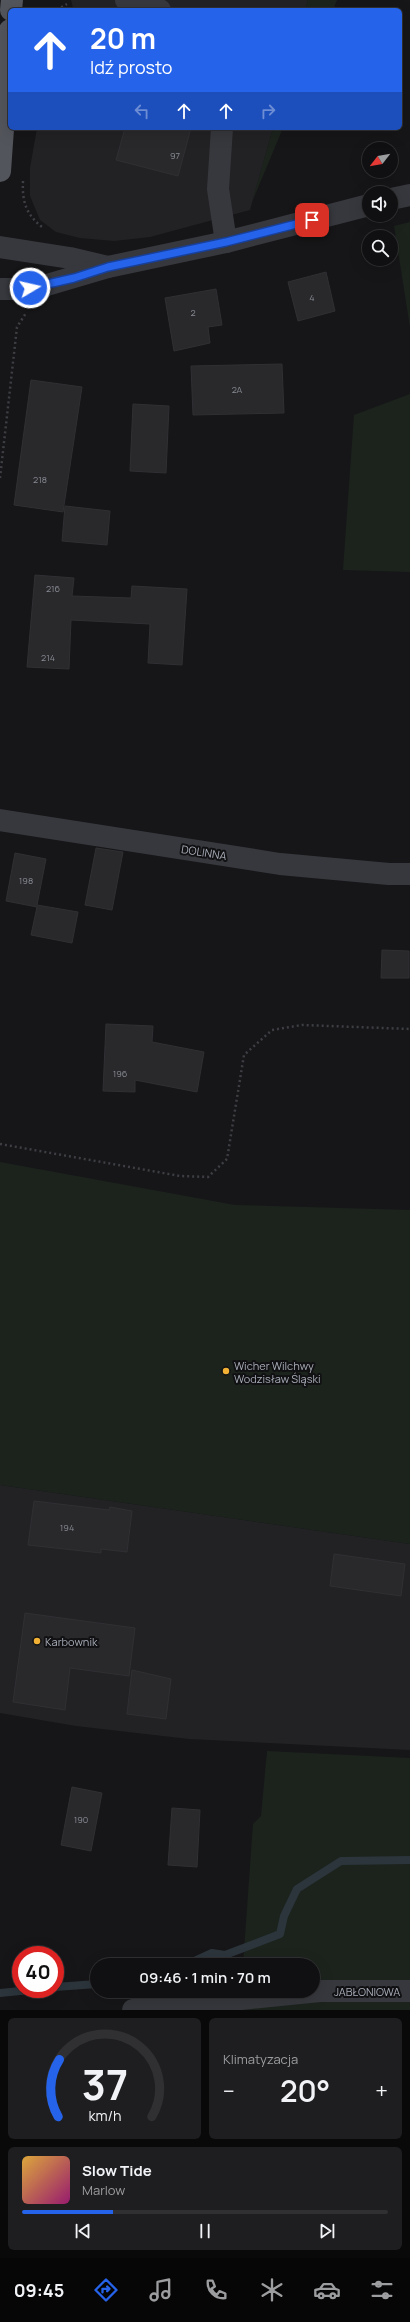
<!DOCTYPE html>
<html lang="pl">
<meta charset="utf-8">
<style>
body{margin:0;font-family:Manrope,sans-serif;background:#1e1e20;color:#f1f3f6;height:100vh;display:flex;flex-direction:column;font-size:15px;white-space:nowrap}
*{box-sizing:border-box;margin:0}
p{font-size:13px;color:#9c9d9f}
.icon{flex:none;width:22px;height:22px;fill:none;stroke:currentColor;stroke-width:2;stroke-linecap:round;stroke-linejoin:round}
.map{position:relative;height:2010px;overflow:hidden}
.drawer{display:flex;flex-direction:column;gap:8px;padding:8px;background:#09090a;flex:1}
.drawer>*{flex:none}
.top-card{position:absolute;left:8px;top:8px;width:394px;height:122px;border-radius:6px;box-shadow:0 4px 16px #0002,0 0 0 1px #303032;background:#2563eb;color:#fff;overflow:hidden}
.needle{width:26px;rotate:239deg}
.controls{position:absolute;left:362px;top:142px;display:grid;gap:8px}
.controls a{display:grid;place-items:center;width:36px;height:36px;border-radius:50%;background:#101012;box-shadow:0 4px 16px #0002,0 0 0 1px #303032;font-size:20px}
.speed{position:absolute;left:12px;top:1946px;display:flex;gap:8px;font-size:20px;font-weight:700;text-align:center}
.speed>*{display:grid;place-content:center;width:52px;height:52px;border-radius:50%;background:#101012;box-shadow:0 4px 16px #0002,0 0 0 1px #303032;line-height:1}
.speed .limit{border:6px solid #d22;background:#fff;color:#111}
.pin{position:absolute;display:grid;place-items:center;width:34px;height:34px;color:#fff;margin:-17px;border-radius:8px;box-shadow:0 2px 6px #0006}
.me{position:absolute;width:44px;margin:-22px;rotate:81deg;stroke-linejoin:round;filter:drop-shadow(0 0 3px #0008)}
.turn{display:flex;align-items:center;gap:14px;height:84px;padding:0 16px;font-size:18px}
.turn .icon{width:52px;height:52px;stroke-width:2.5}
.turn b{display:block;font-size:28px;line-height:34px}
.lanes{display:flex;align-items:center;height:38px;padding:0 16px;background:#0003;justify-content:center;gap:20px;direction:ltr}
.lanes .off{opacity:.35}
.big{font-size:30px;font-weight:600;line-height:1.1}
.drawer .card{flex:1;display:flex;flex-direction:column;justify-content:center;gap:6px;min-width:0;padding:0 14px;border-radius:6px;background:#1e1e20}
.drawer .dial{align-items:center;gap:0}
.dial svg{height:104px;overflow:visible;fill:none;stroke:#303032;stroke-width:7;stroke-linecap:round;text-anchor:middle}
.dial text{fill:#f1f3f6;stroke:none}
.song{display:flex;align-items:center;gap:12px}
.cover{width:48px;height:48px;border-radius:6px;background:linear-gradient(135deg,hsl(40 70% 55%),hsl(320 70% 35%))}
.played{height:4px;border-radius:2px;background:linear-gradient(90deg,#2563eb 25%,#303032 25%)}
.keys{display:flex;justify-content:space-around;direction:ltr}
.heat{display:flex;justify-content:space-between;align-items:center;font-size:22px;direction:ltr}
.drawer .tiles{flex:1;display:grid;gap:8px;grid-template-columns:1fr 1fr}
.card:last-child{grid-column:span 2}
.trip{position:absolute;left:90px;top:1958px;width:230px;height:40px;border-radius:20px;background:#101012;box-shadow:0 4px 16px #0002,0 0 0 1px #303032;font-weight:600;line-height:40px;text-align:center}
.tabs{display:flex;height:64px;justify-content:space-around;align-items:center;background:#060607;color:#9c9d9f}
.tabs .icon{width:28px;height:28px}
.tabs .selected{color:#2563eb}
.tabs b{font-size:18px;color:#f1f3f6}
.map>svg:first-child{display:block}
.built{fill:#222225}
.green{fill:#1c231d}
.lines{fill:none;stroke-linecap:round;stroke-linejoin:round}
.stream{stroke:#2c353c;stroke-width:8}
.building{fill:#29292c;stroke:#303034}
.path{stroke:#3d3f44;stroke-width:2.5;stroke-dasharray:2 3;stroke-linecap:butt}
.minor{stroke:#37383d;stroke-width:22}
.major{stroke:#53555c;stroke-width:22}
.route-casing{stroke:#184099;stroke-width:10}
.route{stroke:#2563eb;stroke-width:7}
.poi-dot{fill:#f2b134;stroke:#111113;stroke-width:1.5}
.labels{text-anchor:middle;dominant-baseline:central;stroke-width:4;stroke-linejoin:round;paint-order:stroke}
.number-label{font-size:9px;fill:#888b94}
.street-label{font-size:11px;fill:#a8adb8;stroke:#111113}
.poi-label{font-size:11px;fill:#a8adb8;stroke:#111113;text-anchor:start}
</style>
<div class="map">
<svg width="410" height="2010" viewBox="0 0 410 2010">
<rect width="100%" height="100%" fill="#161618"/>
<!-- built -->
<g class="built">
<polygon points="71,0 308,0 305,10 71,10 73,8"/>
<polygon points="37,128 273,128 250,210 150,237 114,241 80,238 56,232 40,220 30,196 30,168"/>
<polygon points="0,1485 410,1544 410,1750 189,1739 76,1726 0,1713"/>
</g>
<!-- green -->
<g class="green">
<polygon points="308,0 337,0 333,10 305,10"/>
<polygon points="273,128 283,128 252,202"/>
<polygon points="410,222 410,327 394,226"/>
<polygon points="410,394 410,572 343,570 354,415"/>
<polygon points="0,1162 235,1205 410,1210 410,1544 0,1485"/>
<polygon points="267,1751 410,1758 410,2010 239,2010 313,1991 313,1965 243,1965 253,1824 261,1816"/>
</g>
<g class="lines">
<!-- stream -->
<g class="stream">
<polyline points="186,1965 212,1953 225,1955 280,1934 284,1916 297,1889 341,1861 410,1860"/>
<polyline points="55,1987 97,1984"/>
<polyline points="0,1993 40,1989"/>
</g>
</g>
<!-- building -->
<g class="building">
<polygon points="125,128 191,128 178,176 116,160"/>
<polygon points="326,272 335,311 298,321 288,282"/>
<polygon points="216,289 222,325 208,327 210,343 174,351 165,298"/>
<polygon points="282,364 284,413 193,415 191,366"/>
<polygon points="31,380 82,387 63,512 14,505"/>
<polygon points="133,404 169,406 166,473 130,471"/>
<polygon points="65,506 110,511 107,545 62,541"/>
<polygon points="35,575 74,578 72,596 131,598 132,586 187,589 182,665 148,663 150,624 71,620 69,669 27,667"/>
<polygon points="96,848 123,852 112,910 85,905"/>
<polygon points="15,853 46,859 37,905 78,912 72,943 31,935 37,907 6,901"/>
<polygon points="382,950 409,951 409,978 381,978"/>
<polygon points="106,1024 153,1026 152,1042 204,1052 197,1092 135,1080 135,1092 103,1091"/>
<polygon points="34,1501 109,1510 110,1507 132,1511 127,1552 101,1549 101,1553 28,1545"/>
<polygon points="334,1554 405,1564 401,1596 330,1586"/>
<polygon points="25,1613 135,1628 129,1676 70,1668 65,1710 13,1702"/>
<polygon points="132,1670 171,1679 166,1719 127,1714"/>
<polygon points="72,1787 102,1793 91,1851 61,1845"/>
<polygon points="172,1808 200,1810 197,1867 168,1865"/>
</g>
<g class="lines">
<!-- path -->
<g class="path">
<polyline points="57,10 67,4"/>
<path d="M23,181C22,202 26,214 42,227"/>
<polyline points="0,478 17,327 26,313"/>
<polyline points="0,1144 180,1176 208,1177 227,1159 244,1055 272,1030 302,1025 410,1029"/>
</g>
<!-- minor -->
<g class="minor">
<polyline points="126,0 160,10"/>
<polyline points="222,128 218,189 226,242"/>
<polyline points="391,199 410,195"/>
<polyline points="0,247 70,258 108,267"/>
<polyline points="0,289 19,289 47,285 108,267 226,242 369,205"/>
<polyline points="0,820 280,864 389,874 410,874"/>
<polyline points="133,2010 320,1991 410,1991"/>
</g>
<!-- major -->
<g class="major">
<polyline points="11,10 12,0"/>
<polyline points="0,171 10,30"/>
</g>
</g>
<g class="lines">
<!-- route casing -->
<g class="route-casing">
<polyline id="route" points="30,288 74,278 108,267 226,242 312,220"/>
</g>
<!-- route -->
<use href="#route" class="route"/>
</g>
<!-- markers -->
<g class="poi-dot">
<circle cx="226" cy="1371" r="4"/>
<circle cx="37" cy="1641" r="4"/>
</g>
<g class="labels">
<!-- number labels -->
<g class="number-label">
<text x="175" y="155">97</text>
<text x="312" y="297">4</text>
<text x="193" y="312">2</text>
<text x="237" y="389">2A</text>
<text x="40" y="479">218</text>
<text x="53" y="588">216</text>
<text x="48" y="657">214</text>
<text x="26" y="880">198</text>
<text x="120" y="1073">196</text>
<text x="67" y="1527">194</text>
<text x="81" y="1819">190</text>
</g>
<!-- street labels -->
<g class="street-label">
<text transform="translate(204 852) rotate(9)">DOLINNA</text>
<text x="367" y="1991">JABŁONIOWA</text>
</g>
<!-- poi labels -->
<g class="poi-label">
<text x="234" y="1365">Wicher Wilchwy<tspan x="234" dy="13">Wodzisław Śląski</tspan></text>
<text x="45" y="1641">Karbownik</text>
</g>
</g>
</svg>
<div class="controls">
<a><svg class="needle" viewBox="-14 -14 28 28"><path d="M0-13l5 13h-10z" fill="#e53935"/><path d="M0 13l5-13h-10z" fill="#9c9d9f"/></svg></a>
<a><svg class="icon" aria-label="sound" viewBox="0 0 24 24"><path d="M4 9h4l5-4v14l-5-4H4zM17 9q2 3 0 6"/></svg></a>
<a><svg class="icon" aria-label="search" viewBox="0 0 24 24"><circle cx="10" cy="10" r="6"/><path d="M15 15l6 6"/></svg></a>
</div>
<div class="speed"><div class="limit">40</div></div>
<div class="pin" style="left:312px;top:220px;background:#d93025"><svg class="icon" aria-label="arrive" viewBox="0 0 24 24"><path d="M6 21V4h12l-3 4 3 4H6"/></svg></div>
<svg class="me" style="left:30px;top:288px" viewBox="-20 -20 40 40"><circle r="17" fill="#2563eb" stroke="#fff" stroke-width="3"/><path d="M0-11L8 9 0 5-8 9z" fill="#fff"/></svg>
<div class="trip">09:46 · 1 min · 70 m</div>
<div class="top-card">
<div class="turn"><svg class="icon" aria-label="ahead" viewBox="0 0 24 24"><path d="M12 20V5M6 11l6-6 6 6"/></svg><div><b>20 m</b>Idź prosto</div></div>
<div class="lanes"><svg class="icon off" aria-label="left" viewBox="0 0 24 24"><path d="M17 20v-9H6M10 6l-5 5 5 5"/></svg><svg class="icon" aria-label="ahead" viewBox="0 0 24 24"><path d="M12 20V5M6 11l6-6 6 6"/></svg><svg class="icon" aria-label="ahead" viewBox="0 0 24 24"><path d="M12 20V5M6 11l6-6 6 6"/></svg><svg class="icon off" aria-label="right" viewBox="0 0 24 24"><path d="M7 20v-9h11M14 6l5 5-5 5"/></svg></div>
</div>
</div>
<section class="drawer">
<div class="tiles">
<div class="card dial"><svg viewBox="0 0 100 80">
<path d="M14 69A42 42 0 1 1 86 69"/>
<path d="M14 69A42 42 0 0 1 15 25" stroke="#2563eb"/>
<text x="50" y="56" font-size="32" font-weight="700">37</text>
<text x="50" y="72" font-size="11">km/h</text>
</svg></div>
<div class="card"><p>Klimatyzacja</p>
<div class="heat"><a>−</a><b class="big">20°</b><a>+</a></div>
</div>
<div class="card">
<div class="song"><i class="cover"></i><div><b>Slow Tide</b><p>Marlow</p></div></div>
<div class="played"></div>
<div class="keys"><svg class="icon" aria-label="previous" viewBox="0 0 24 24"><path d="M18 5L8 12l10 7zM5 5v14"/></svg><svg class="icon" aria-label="pause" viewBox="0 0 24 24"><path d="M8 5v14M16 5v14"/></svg><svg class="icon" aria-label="next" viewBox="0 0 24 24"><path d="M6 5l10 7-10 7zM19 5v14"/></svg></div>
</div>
</div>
</section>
<nav class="tabs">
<b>09:45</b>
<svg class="icon selected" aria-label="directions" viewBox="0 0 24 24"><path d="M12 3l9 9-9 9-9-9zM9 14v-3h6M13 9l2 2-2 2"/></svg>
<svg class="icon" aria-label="music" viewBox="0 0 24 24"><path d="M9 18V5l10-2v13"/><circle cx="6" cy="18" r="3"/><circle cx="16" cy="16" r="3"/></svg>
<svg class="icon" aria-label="phone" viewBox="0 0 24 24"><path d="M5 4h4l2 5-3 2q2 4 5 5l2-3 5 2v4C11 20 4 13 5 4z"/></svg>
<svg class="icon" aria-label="climate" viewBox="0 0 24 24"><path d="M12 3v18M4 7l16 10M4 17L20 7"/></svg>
<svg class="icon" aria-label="car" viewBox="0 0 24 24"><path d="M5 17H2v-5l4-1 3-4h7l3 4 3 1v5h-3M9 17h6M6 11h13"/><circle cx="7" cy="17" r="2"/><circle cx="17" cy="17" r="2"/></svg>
<svg class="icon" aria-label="filters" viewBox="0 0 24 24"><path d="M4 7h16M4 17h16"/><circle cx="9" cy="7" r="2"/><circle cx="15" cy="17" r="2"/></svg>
</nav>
